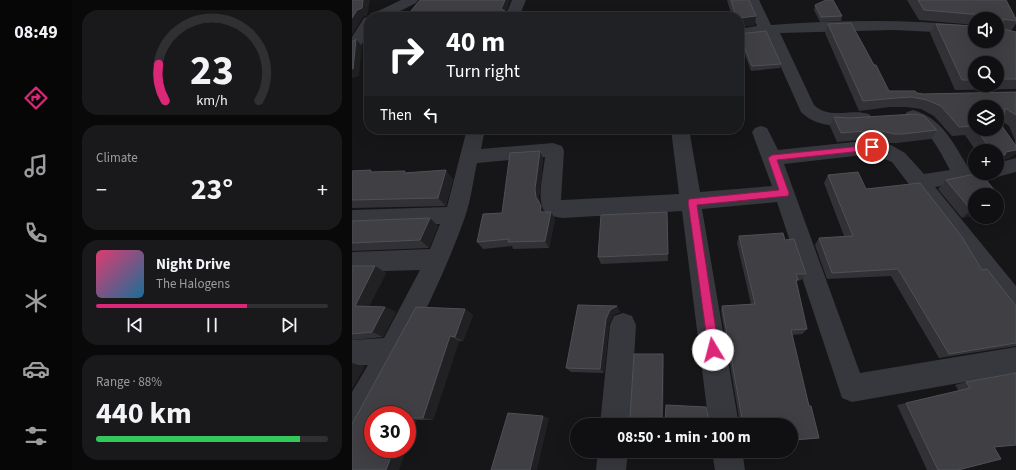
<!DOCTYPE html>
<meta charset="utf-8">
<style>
body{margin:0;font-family:"Source Sans 3",sans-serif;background:#19191b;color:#f1f3f6;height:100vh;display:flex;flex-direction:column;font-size:15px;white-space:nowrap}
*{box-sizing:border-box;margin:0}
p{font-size:13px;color:#9c9d9f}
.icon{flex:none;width:22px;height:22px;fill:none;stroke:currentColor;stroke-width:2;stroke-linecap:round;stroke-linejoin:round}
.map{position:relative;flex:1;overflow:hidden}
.details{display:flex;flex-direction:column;gap:10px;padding:10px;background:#09090a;width:280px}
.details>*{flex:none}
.guide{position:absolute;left:12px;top:12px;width:380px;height:122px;border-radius:16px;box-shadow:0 4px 16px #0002,0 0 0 1px #303032;background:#202124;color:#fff;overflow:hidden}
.tools{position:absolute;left:616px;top:12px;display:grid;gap:8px}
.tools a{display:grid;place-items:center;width:36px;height:36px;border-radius:50%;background:#101012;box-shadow:0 4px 16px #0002,0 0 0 1px #303032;font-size:20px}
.speed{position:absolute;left:12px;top:406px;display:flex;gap:8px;font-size:20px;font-weight:700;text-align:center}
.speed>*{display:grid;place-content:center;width:52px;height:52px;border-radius:50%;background:#101012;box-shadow:0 4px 16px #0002,0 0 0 1px #303032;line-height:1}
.speed .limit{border:6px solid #d22;background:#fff;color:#111}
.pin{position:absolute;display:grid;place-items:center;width:34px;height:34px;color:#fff;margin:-17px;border:2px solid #fff;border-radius:50%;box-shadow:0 1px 4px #0007}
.me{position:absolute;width:44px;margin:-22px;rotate:352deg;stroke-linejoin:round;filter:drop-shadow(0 0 3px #0008)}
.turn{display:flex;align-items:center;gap:14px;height:84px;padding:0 16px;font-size:18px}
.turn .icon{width:52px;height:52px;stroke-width:2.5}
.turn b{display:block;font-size:28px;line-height:34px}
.then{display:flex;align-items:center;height:38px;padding:0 16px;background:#0003;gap:8px;font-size:15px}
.big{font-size:30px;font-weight:700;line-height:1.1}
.details .tile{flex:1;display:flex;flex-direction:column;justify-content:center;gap:6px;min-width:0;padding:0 14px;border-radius:16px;background:#19191b}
.details .dial{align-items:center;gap:0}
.dial svg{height:104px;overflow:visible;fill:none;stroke:#303032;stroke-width:7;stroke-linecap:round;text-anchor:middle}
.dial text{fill:#f1f3f6;stroke:none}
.song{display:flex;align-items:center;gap:12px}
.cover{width:48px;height:48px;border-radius:6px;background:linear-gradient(135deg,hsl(340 70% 55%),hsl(200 70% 35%))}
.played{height:4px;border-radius:2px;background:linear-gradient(90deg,#db2777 65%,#303032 65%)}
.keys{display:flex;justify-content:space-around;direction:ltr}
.heat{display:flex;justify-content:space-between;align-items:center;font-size:22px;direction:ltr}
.charge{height:6px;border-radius:3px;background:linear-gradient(90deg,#34c759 88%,#303032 0)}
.trip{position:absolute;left:218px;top:418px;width:228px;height:40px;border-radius:20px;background:#101012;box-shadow:0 4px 16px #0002,0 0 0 1px #303032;font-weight:700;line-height:40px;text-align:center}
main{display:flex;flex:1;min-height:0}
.tabs{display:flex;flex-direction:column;width:72px;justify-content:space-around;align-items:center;background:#060607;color:#9c9d9f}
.tabs .icon{width:28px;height:28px}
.tabs .active{color:#db2777}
.tabs b{font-size:18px;color:#f1f3f6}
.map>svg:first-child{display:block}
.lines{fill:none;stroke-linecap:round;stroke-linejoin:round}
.street{fill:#37383d;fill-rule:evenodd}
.wall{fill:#323236;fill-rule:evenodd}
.shaded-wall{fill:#212124}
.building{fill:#3f3f44;stroke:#4f5156}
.route{fill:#db2777;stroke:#8e194d}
</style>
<main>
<nav class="tabs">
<b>08:49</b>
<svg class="icon active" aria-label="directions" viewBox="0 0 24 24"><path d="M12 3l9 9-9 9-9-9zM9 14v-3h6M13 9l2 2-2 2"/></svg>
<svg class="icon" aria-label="music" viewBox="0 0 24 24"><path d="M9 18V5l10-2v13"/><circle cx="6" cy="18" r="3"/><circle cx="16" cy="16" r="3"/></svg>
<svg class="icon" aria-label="phone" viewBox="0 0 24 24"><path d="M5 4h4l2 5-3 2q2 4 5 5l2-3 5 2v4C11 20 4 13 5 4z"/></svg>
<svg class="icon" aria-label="climate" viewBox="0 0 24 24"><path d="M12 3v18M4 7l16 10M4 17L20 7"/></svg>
<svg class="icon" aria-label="car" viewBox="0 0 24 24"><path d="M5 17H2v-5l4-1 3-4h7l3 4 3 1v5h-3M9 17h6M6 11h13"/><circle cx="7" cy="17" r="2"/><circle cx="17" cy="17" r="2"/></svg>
<svg class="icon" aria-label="filters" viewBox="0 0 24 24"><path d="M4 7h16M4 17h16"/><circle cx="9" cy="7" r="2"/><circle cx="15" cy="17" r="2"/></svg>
</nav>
<section class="details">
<div class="tile dial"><svg viewBox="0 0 100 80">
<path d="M14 69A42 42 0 1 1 86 69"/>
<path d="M14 69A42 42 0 0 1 9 41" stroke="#db2777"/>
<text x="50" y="56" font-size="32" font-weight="700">23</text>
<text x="50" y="72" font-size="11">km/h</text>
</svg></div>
<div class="tile"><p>Climate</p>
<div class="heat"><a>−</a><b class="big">23°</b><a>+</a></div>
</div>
<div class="tile">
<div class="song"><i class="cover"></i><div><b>Night Drive</b><p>The Halogens</p></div></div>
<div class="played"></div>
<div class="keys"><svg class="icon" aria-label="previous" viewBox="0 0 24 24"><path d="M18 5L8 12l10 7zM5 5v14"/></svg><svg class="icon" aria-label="pause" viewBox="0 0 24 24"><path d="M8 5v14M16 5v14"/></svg><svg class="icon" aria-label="next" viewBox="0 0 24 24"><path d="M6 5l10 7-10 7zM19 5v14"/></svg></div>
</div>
<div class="tile"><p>Range · 88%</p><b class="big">440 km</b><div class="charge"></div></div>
</section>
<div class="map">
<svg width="664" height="470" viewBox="0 0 664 470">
<rect width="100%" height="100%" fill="#161618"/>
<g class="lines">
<!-- street -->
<g class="street">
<polygon points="49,0 66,0 64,3 36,17 18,17 20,14"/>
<polygon points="160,0 174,0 167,17 153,17"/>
<path d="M393,0H407L419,25C487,20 555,19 623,26V34L542,30L428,33L462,105C478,120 499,108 517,114L520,118L517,122C496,128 465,129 449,112L414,34L387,37V29L405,26Z"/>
<polygon points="17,17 17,33 8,47 0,48 0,37 12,18"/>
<path d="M561,110C590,118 601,143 616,167L623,166V173H634L631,178L583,187L664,286V317L655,313L540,162L520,154L432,164L508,373L664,347V373L500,402L490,398L425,202L350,209L387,425H357L330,211L211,218C206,217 200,217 196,214C182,207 192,171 193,157L125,163C121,181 119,200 113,217C87,291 48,361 10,430L0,434V392L16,365L0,366V340L32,338L68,270L0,272V252L78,249L88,224L0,228V210L95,207L115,129H133L129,149L201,143L210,146L212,151L209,200H211L327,194L319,129H337L348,192L420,186L400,132L403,128L409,126L415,128L426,150L520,140L539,145L553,153L572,174L598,170C590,155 582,139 570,128C564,123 556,122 552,116L555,112Z"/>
<polygon points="664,158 664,172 645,177 638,175 637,173 645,173 645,163"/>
<polygon points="271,313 280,316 284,325 278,425 248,425 258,325 262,316"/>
<polygon points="246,451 276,451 274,470 244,470"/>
<polygon points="360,451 390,451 393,470 363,470"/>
</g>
</g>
<!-- wall -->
<g class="wall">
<polygon points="375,0 397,0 403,25 387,27 387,17 380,17"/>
<path d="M555,0H654L664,19V24L659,31L664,32V89L603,90L578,33L584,24L623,41L645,19H623V25L567,20ZM623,63H645V85H623Z"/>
<polygon points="463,5 490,16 489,21 468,22 462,10"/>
<path d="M476,24L537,91L571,94L664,92V153L658,158L646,161L645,162V151H624L613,135L600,136L582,116L569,109L554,107H538L507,111L473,33ZM623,107L645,129H623ZM650,121L657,126L663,140V145L648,123Z"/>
<polygon points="387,34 429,64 428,68 399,71 387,39"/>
<polygon points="482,117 585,130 579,139 545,143 536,143 520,139 485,142 478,126"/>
<polygon points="188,151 191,159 187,197 188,204 192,212 199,212 203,219 197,248 161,249 160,246 131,249 125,242 150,213"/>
<polygon points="0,171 55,173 101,179 94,206 0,208"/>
<polygon points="476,175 514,189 630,270 664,306 664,346 587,358 539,276 475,279 463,245 467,238 492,236 472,183"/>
<polygon points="594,180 645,193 643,195 623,195 623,215 610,218 586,189"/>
<polygon points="315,212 316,261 249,264 246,257"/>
<polygon points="0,221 86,226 77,248 0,251"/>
<polygon points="387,236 433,240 454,274 449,280 445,281 444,283 455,329 450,334 440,335 457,406 467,438 461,439 439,441 439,425 358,425 388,424 369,311 370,306 399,304 385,243"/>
<polygon points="0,266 23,266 34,273 17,306 33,307 44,312 31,337 0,340"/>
<polygon points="265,306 268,312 261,315 257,324 252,373 219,372 214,368"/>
<polygon points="113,309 121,315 111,341 107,341 81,420 65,420 0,470"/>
<polygon points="312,358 311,419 280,420 278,418"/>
<polygon points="664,373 642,447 606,470 575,470 545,405 607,391 603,385 614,382"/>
</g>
<!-- shaded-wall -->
<g class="shaded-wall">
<polygon points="11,0 18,0 15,16 11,17 0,35 0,18"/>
<polygon points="153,0 158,0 154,12 156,17 150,17 149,9"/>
<polygon points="404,16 403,25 387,27 388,18"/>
<polygon points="4,39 10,46 7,76 0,78 0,69"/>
<polygon points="652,118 645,126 645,119"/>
<polygon points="664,150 664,153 658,158 646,161 653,155 654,152"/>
<polygon points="188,151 191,159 187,197 188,205 184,197 183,189"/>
<polygon points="94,170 101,179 94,206 86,198"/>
<polygon points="189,206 193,213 188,212"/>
<polygon points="623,209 623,215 610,218 619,210"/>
<polygon points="199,212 203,219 197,248 193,241"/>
<polygon points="78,218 86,226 77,248 68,240"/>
<polygon points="23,266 34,273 14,312 3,306"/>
<polygon points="265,306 268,312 261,315 257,324 252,373 248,369 254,319 258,310"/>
<polygon points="33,307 44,312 31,337 20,332"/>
<polygon points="113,309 121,315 111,341 103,337"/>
<polygon points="98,336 107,341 81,420 71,418"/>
<polygon points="311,354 312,358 311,419 310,417"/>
<polygon points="0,364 0,363 13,367 0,389"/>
<polygon points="191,416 197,418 185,470 178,470"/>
<polygon points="55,418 65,420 55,448"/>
<polygon points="42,449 55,449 47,470 34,470"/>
</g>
<!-- building -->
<g class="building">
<polygon points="0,0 11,0 10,8 5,10 0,18"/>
<polygon points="68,0 153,0 149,9 153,11 150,17 54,17"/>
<polygon points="379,0 397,0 404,16 388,18 387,23 387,17 384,17"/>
<polygon points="474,0 481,0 490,16 469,17 463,5"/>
<polygon points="566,0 654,0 664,19 664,21 651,19 651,29 664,32 664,79 645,79 645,63 623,63 623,80 610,80 584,24 623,26 623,41 645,41 645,19 630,19 630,15 572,10"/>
<polygon points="499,23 522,65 524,65 537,91 563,91 565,93 571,94 664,92 664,115 653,108 652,118 645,119 664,146 664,150 654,152 653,155 645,155 645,151 640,151 624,129 645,129 645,107 623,107 623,128 621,126 607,127 589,106 575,100 560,97 544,98 511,101 476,24"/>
<polygon points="414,31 429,64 400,66 387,34"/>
<polygon points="4,39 1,69 0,69 0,41 2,41"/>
<polygon points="563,114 572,116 585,130 551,134 542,134 525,130 489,133 482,117 497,118"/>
<polygon points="188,151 183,189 184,197 189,206 188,212 199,212 193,241 156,242 157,239 125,242 131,214 150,213 158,153"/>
<polygon points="19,170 18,172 53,171 52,173 94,170 86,198 0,200 0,171"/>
<polygon points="506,172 514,189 568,183 610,237 630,270 635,269 664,306 664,343 597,354 546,269 480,273 467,238 501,236 476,175"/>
<polygon points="628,173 645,193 633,195 623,195 623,209 619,210 594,180"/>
<polygon points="315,212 316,254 246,257 249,215"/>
<polygon points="78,218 68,240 0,243 0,221"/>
<polygon points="431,233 433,240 442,239 454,274 444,274 446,280 444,280 455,329 439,330 457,406 459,406 467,438 439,440 439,425 313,425 314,405 354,407 358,425 391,424 370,306 403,304 387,236"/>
<polygon points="0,266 23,266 3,306 33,307 20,332 0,334"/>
<polygon points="226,305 265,306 258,310 254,319 248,369 214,368"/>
<polygon points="64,307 113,309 103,337 98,336 71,418 55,418 55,415 21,415 21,449 42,449 34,470 0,470 0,424"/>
<polygon points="282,354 311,354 310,417 278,418"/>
<polygon points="664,373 664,445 642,447 649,459 606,470 586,470 554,403 618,388 614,382"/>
<polygon points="156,413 191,416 178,470 139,470"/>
<polygon points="313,451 361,451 360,454"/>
</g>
<!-- route -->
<polygon class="route" points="520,145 524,147 520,150 425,160 437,193 436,196 345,205 367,350 365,354 361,356 357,354 336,202 337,199 427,190 416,158 420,155"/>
</svg>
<div class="tools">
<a><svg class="icon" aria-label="sound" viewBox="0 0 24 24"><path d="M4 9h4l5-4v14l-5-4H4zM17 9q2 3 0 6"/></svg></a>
<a><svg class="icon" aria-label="search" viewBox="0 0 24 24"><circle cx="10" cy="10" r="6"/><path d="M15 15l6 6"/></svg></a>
<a><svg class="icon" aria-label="layers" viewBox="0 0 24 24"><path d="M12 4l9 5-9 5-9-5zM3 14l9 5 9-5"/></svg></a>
<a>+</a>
<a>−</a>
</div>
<div class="speed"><div class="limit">30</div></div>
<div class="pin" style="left:520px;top:147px;background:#d93025"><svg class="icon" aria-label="arrive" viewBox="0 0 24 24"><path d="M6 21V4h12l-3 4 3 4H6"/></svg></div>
<svg class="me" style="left:361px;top:350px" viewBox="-20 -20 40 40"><circle r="19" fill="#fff"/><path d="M0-13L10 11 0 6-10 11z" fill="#db2777"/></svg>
<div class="trip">08:50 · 1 min · 100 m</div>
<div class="guide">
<div class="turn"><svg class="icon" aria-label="right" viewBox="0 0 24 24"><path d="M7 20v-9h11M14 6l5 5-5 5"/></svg><div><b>40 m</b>Turn right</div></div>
<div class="then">Then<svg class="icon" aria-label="left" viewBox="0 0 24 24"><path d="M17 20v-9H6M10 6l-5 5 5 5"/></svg></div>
</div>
</div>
</main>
